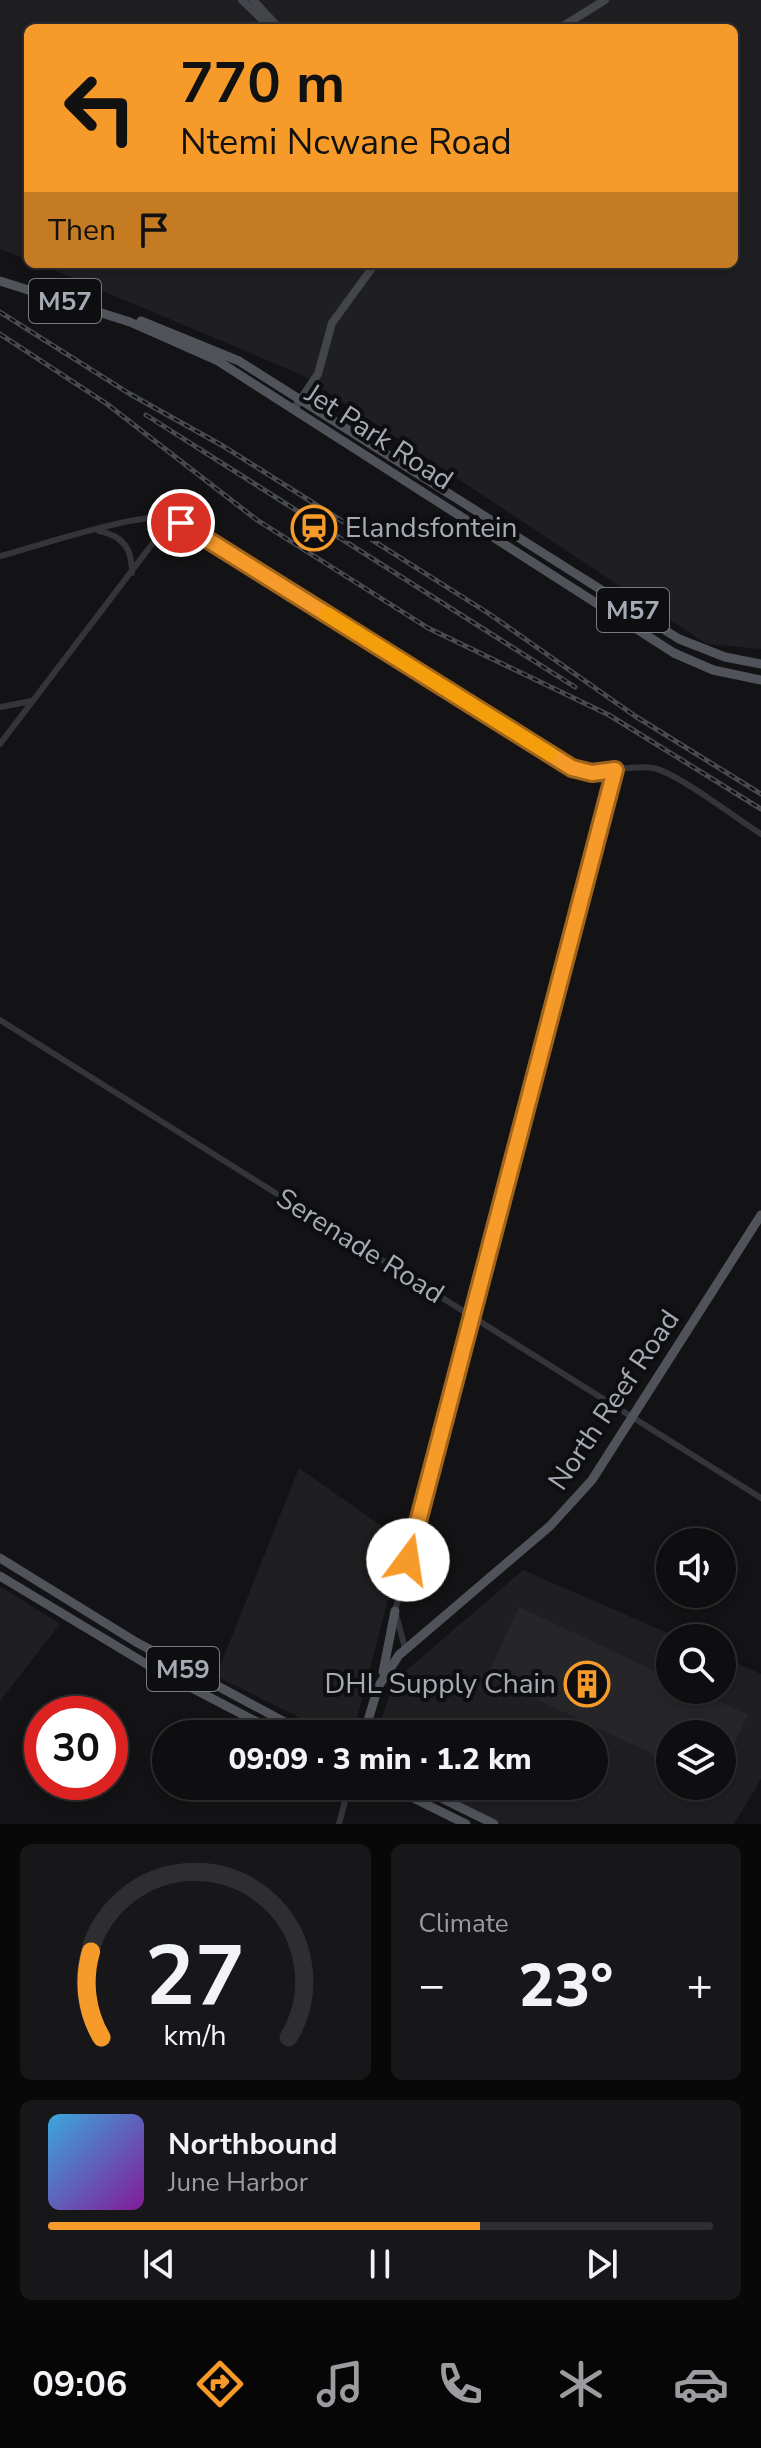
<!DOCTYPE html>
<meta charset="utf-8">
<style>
body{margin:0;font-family:"Nunito Sans",sans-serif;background:#171719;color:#f1f3f6;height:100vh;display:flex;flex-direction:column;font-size:30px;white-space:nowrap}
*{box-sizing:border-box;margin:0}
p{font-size:26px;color:#9b9c9f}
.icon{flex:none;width:44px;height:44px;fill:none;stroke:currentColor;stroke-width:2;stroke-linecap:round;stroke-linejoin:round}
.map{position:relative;height:1824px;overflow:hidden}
.panel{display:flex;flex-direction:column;gap:20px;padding:20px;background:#080809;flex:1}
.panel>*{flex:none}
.banner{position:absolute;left:24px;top:24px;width:714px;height:244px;border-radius:12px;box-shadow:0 4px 12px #0003,0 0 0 2px #2e2e30;background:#f69a2a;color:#111;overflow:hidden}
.tools{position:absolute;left:656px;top:1528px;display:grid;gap:16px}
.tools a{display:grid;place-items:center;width:80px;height:80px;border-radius:50%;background:#0e0e10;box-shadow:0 4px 12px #0003,0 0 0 2px #2e2e30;font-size:40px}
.speed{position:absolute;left:24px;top:1696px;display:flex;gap:16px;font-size:40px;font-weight:700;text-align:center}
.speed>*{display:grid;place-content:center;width:104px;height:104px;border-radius:50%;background:#0e0e10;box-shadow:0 4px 12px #0003,0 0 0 2px #2e2e30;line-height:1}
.speed .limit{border:12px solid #d22;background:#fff;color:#111}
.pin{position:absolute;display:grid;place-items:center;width:68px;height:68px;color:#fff;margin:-34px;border:4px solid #fff;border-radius:50%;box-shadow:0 2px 8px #0007}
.me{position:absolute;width:88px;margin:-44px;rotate:14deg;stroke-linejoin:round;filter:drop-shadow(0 0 6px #0008)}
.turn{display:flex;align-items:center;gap:28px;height:168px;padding:0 24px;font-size:36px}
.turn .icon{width:104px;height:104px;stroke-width:2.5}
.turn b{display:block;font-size:56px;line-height:68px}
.then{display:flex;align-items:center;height:76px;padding:0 24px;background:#0003;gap:16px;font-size:30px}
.big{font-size:60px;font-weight:800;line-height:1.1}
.panel .widget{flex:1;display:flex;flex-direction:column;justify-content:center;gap:12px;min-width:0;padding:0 28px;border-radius:12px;background:#171719}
.panel .dial{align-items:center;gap:0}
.dial svg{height:208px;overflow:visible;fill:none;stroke:#2e2e30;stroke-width:7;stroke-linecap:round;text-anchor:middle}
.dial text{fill:#f1f3f6;stroke:none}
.song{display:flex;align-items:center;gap:24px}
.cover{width:96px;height:96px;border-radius:12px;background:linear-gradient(135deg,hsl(200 70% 55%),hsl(290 70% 35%))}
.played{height:8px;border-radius:4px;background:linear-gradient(90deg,#f69a2a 65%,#2e2e30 65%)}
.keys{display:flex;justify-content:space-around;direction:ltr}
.heat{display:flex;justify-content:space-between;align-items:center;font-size:44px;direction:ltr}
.panel .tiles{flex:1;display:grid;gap:20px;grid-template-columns:1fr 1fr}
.widget:last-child{grid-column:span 2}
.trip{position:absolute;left:152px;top:1720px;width:456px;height:80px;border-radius:40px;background:#0e0e10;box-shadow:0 4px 12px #0003,0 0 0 2px #2e2e30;font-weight:800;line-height:80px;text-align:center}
.tabs{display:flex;height:128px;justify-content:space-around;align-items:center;background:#060606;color:#9b9c9f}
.tabs .icon{width:56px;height:56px}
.tabs .current{color:#f69a2a}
.tabs b{font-size:36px;color:#f1f3f6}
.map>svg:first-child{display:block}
.built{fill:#1f1f22;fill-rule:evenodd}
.building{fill:#262629}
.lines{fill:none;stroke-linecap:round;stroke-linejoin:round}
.street{stroke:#34353a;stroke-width:6}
.secondary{stroke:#42454a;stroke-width:8}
.primary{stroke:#505359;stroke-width:9}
.rail-casing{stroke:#474a4f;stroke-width:5}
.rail{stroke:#0e0e10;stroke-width:2;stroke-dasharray:6;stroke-linecap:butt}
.route-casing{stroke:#a0641b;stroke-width:20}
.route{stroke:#f69a2a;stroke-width:14}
.slow{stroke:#f59e0b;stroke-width:14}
.labels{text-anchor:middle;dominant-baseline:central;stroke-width:8;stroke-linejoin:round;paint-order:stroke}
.shield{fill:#0e0e10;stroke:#777c84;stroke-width:2}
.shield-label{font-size:26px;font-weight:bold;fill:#a4abb5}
.street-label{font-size:28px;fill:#a4abb5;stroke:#0e0e10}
.poi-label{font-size:28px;fill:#a4abb5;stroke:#0e0e10;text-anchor:start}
</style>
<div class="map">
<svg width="761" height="1824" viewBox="0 0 761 1824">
<rect width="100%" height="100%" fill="#131315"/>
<!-- built -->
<g class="built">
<polygon points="0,0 761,0 761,649 707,644 302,375 39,264 734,264 734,28 28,28 28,260 0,249"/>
<polygon points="299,1468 403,1541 353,1734 332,1734 216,1676"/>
<path d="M523,1570L679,1638H670V1690H722V1657L761,1674V1779L734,1824H502L424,1786H594V1734H376L395,1680ZM670,1734H722V1786H670Z"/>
<polygon points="0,1586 60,1624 0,1701"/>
</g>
<!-- building -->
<polygon class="building" points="519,1607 670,1678 670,1690 696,1690 748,1715 722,1771 722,1734 670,1734 670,1762 487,1676"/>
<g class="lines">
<!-- street -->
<g class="street">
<path d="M99,531C124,536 132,549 132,573"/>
<path d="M0,556C39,546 137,512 172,518L572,768C599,779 626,763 653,768C678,773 737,819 761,834"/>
<polyline points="0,707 32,701"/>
<polyline points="0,744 172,518"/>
<polyline points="0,1020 761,1498"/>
<polyline points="405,1648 395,1611 615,770"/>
<polyline points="339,1824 349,1786"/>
</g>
<!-- secondary -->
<g class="secondary">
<polyline points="242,0 271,28"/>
<polyline points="253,0 279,28"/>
<polyline points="560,28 605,0"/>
<polyline points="294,409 318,374 332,323 375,264"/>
</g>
<!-- primary -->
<g class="primary">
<polyline points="0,281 130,322 218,361 674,653 713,670 761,680"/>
<polyline points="141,321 239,361 679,639 725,657 761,664"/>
<polyline points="0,1558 136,1642 307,1734"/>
<polyline points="0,1576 148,1665 280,1734"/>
<polyline points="383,1672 395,1611"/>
<polyline points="364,1734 378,1687 399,1655 550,1526 592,1480 761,1215"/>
<polyline points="389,1786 466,1824"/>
<polyline points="417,1786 494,1824"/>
</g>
<!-- rail casing -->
<g class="rail-casing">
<g id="rail">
<polyline points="0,312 130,394 223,446 488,613 635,716 761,794"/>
<polyline points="0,334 107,404 257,520 428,628 609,715 761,809"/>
<polyline points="146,415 575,687"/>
</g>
</g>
<!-- rail -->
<use href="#rail" class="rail"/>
</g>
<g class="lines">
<!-- route casing -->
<g class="route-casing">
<polyline id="route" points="181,523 572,768 592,773 615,770 408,1560"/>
</g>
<!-- route -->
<use href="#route" class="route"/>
<!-- slow -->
<polyline class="slow" points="327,614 550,754"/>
</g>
<!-- icons -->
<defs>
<g id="station-ring" transform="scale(2.3)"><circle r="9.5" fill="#0e0e10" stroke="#f69a2a" stroke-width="1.5"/><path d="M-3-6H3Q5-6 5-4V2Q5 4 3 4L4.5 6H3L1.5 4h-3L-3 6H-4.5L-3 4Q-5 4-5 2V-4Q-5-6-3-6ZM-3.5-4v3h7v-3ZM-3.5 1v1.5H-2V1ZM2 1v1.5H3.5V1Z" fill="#f69a2a"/></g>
<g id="building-ring" transform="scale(2.3)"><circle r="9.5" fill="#0e0e10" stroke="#f69a2a" stroke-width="1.5"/><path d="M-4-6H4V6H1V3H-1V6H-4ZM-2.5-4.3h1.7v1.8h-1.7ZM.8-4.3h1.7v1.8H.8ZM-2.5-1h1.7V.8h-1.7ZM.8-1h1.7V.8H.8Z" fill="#f69a2a"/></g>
</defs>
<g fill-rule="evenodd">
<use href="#station-ring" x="314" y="528"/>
<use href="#building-ring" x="587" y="1684"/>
</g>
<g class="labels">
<!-- shield labels -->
<g class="shield">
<rect x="29" y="279" width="72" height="44" rx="6"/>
<rect x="597" y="588" width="72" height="44" rx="6"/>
<rect x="147" y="1647" width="72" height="44" rx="6"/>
</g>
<g class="shield-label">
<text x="65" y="301">M57</text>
<text x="633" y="610">M57</text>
<text x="183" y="1669">M59</text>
</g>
<!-- street labels -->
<g class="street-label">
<text transform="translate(379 437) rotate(33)">Jet Park Road</text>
<text transform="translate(360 1246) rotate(32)">Serenade Road</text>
<text transform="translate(614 1400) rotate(-56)">North Reef Road</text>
</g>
<!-- poi labels -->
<g class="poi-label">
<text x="345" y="528">Elandsfontein</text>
<text x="556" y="1684" text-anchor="end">DHL Supply Chain</text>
</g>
</g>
</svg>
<div class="tools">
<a><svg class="icon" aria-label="sound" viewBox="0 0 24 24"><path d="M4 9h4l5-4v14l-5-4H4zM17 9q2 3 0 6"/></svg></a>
<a><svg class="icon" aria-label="search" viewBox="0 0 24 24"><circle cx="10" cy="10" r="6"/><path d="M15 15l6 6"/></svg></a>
<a><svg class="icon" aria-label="layers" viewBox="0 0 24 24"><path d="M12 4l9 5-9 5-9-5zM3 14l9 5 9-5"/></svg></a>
</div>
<div class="speed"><div class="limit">30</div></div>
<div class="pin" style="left:181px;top:523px;background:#d93025"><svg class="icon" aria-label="arrive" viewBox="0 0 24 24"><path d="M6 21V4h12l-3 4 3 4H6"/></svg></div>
<svg class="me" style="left:408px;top:1560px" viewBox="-20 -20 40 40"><circle r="19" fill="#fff"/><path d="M0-13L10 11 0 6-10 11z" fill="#f69a2a"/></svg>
<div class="trip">09:09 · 3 min · 1.2 km</div>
<div class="banner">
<div class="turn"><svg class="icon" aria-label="left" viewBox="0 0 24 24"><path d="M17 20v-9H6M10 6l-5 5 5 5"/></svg><div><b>770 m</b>Ntemi Ncwane Road</div></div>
<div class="then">Then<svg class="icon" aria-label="arrive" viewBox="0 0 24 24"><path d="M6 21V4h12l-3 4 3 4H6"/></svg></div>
</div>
</div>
<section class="panel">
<div class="tiles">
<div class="widget dial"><svg viewBox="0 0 100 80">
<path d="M14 69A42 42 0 1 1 86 69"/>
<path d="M14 69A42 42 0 0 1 10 36" stroke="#f69a2a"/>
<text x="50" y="56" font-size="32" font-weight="700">27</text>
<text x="50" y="72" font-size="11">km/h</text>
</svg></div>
<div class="widget"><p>Climate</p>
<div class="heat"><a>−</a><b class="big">23°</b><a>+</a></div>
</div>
<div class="widget">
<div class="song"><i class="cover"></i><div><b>Northbound</b><p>June Harbor</p></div></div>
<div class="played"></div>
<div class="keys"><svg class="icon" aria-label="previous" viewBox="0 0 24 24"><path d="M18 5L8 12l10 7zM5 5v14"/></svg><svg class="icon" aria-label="pause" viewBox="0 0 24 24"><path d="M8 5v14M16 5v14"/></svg><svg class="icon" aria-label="next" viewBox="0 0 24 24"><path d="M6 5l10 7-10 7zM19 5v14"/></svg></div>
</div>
</div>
</section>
<nav class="tabs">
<b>09:06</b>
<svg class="icon current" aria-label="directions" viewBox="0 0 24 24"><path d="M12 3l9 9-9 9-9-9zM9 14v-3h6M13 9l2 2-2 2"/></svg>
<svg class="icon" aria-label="music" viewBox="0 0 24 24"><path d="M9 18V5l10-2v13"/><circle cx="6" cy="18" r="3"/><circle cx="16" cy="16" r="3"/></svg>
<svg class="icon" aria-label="phone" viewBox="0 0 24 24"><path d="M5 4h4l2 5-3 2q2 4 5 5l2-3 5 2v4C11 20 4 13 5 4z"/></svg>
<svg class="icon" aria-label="climate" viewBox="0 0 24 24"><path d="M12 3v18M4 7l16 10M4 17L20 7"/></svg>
<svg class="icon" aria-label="car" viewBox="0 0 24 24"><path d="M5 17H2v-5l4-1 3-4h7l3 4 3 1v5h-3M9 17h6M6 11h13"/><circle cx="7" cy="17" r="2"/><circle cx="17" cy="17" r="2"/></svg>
</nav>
